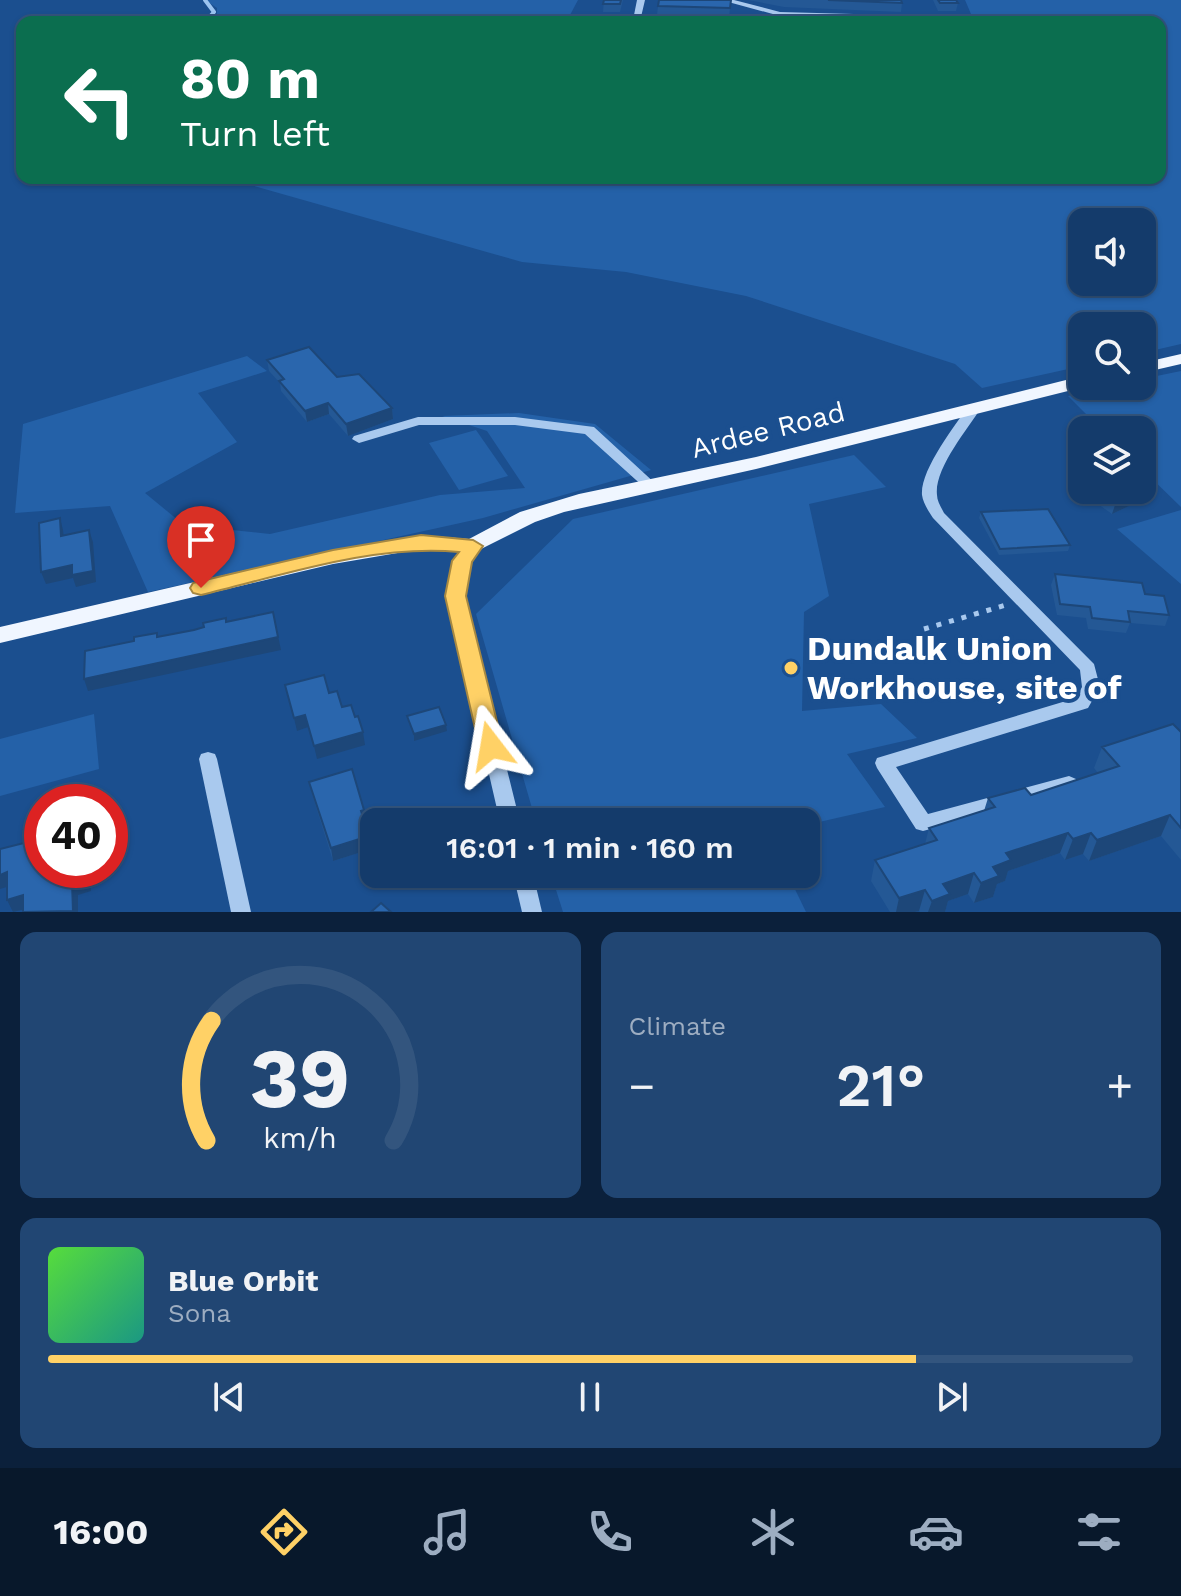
<!DOCTYPE html>
<meta charset="utf-8">
<style>
body{margin:0;font-family:"Work Sans",sans-serif;background:#214673;color:#f1f3f6;height:100vh;display:flex;flex-direction:column;font-size:30px;white-space:nowrap}
*{box-sizing:border-box;margin:0}
p{font-size:26px;color:#9dadc1}
.icon{flex:none;width:44px;height:44px;fill:none;stroke:currentColor;stroke-width:2;stroke-linecap:round;stroke-linejoin:round}
.map{position:relative;height:912px;overflow:hidden}
.panel{display:flex;flex-direction:column;gap:20px;padding:20px;background:#0b203b;flex:1}
.panel>*{flex:none}
.guide{position:absolute;left:16px;top:16px;width:1150px;height:168px;border-radius:16px;box-shadow:0 2px 6px #0004,0 0 0 2px #33557e;background:#0b6e4f;color:#fff;overflow:hidden}
.fabs{position:absolute;left:1068px;top:208px;display:grid;gap:16px}
.fabs a{display:grid;place-items:center;width:88px;height:88px;border-radius:16px;background:#143b6b;box-shadow:0 2px 6px #0004,0 0 0 2px #33557e;font-size:40px}
.speed{position:absolute;left:24px;top:784px;display:flex;gap:16px;font-size:40px;font-weight:700;text-align:center}
.speed>*{display:grid;place-content:center;width:104px;height:104px;border-radius:50%;background:#143b6b;box-shadow:0 2px 6px #0004,0 0 0 2px #33557e;line-height:1}
.speed .limit{border:12px solid #d22;background:#fff;color:#111}
.pin{position:absolute;display:grid;place-items:center;width:68px;height:68px;color:#fff;margin:-82px -34px;border-radius:50% 50% 50% 0;rotate:-45deg;box-shadow:0 0 8px #0007}
.pin .icon{rotate:45deg}
.me{position:absolute;width:88px;margin:-44px;rotate:346deg;stroke-linejoin:round;filter:drop-shadow(0 0 6px #0008)}
.turn{display:flex;align-items:center;gap:28px;height:168px;padding:0 32px;font-size:36px}
.turn .icon{width:104px;height:104px;stroke-width:2.5}
.turn b{display:block;font-size:56px;line-height:68px}
.big{font-size:60px;font-weight:600;line-height:1.1}
.panel .tile{flex:1;display:flex;flex-direction:column;justify-content:center;gap:12px;min-width:0;padding:0 28px;border-radius:16px;background:#214673}
.panel .dial{align-items:center;gap:0}
.dial svg{height:208px;overflow:visible;fill:none;stroke:#33557e;stroke-width:7;stroke-linecap:round;text-anchor:middle}
.dial text{fill:#f1f3f6;stroke:none}
.song{display:flex;align-items:center;gap:24px}
.cover{width:96px;height:96px;border-radius:12px;background:linear-gradient(135deg,hsl(110 70% 55%),hsl(170 70% 35%))}
.played{height:8px;border-radius:4px;background:linear-gradient(90deg,#ffd166 80%,#33557e 80%)}
.keys{display:flex;justify-content:space-around;direction:ltr}
.heat{display:flex;justify-content:space-between;align-items:center;font-size:44px;direction:ltr}
.panel .tiles{flex:1;display:grid;gap:20px;grid-template-columns:1fr 1fr}
.tile:last-child{grid-column:span 2}
.trip{position:absolute;left:360px;top:808px;width:460px;height:80px;border-radius:16px;background:#143b6b;box-shadow:0 2px 6px #0004,0 0 0 2px #33557e;font-weight:600;line-height:80px;text-align:center}
.tab-bar{display:flex;height:128px;justify-content:space-around;align-items:center;background:#08182b;color:#9dadc1}
.tab-bar .icon{width:56px;height:56px}
.tab-bar .active{color:#ffd166}
.tab-bar b{font-size:36px;color:#f1f3f6}
.map>svg:first-child{display:block}
.green{fill:#2461a8;fill-rule:evenodd}
.lines{fill:none;stroke-linecap:round;stroke-linejoin:round}
.stream{stroke:#9cc4f0;stroke-width:4}
.path{stroke:#a9c9ee;stroke-width:5;stroke-dasharray:5 8;stroke-linecap:butt}
.minor{fill:#a9c9ee;fill-rule:evenodd}
.major{fill:#f0f6ff;fill-rule:evenodd}
.wall{fill:#245895}
.shaded-wall{fill:#1d4779}
.building{fill:#2a66ad;stroke:#1d4779;stroke-width:2}
.route{fill:#ffd166;stroke:#a68842;stroke-width:2}
.poi-dot{fill:#ffd166;stroke:#1b4f8f;stroke-width:3}
.labels{text-anchor:middle;dominant-baseline:central;stroke-width:8;stroke-linejoin:round;paint-order:stroke}
.street-label{font-size:28px;fill:#fff;stroke:#1b4f8f}
.near-poi-label{font-size:34px;font-weight:bold;fill:#fff;stroke:#1b4f8f;text-anchor:start}
</style>
<div class="map">
<svg width="1181" height="912" viewBox="0 0 1181 912">
<rect width="100%" height="100%" fill="#1b4f8f"/>
<!-- green -->
<g class="green">
<path d="M205,0H578L570,15L974,21L965,0H1181V344L1142,353V326H1082V366L982,388L955,364L746,296L626,272L522,262L226,178H1160V22H217V8ZM1082,222H1142V282H1082Z"/>
<polygon points="247,356 267,371 198,393 237,442 145,493 184,525 270,534 440,495 525,488 487,431 442,416 519,413 595,424 651,470 483,518 148,592 110,506 15,513 23,424"/>
<polygon points="1181,371 1181,507 1142,469 1142,430 1102,430 1068,396 1113,386 1142,386 1142,379"/>
<polygon points="476,430 508,476 459,490 429,443"/>
<polygon points="854,455 886,487 809,504 829,596 804,612 802,711 881,704 917,738 847,754 885,807 806,825 806,822 536,822 476,614 573,519"/>
<polygon points="1181,510 1181,584 1117,529"/>
<polygon points="94,714 99,769 0,796 0,739"/>
<polygon points="551,874 757,874 791,881 806,912 563,912"/>
</g>
<g class="lines">
<!-- stream -->
<polyline class="stream" points="205,0 214,12 205,22"/>
<!-- path -->
<polyline class="path" points="924,629 1006,605"/>
<!-- minor -->
<g class="minor">
<polygon points="637,0 645,0 641,17 637,19 540,20 536,18 540,16 634,15"/>
<polygon points="721,0 734,0 780,12 964,17 968,19 964,21 780,16"/>
<path d="M974,404L981,408C967,430 934,469 937,495C937,501 941,507 944,513L1094,664L1100,687L1088,708L896,767L928,814L1069,776L1076,779L1078,784L1076,789L1069,792L923,831L916,829L877,768L875,763L877,758L1076,698L1082,687L1080,670L933,518C929,512 923,503 922,495C920,470 955,426 969,405Z"/>
<polygon points="418,417 515,417 594,427 658,486 651,490 646,489 585,434 515,425 419,425 359,443 352,439 354,436"/>
<path d="M473,541L481,546L470,562L464,596L520,822H500L448,596C452,576 452,550 473,541Z"/>
<polygon points="208,752 215,754 217,759 251,912 231,912 199,759 201,754"/>
<polygon points="513,874 533,874 542,912 522,912"/>
</g>
<!-- major -->
<g class="major">
<polygon points="1181,354 1181,364 1142,373 1142,363"/>
<polygon points="1082,376 1082,386 1088,386 756,469 564,512 535,522 473,553 421,549 333,564 0,643 0,627 333,550 421,535 469,539 520,512 579,494 756,457"/>
</g>
</g>
<!-- wall -->
<g class="wall">
<polygon points="604,0 623,0 620,12 603,12"/>
<polygon points="731,0 729,17 657,15 658,6"/>
<polygon points="748,0 901,0 902,3 901,12 784,7"/>
<polygon points="933,0 956,0 958,3 956,11 938,11"/>
<polygon points="267,360 337,377 392,408 393,419 348,436 329,414 307,422 281,391 280,383 269,371"/>
<polygon points="1148,487 1144,499 1112,514 1091,499 1093,490 1142,490"/>
<polygon points="981,512 1070,545 1068,551 999,555 979,518"/>
<polygon points="1055,574 1145,594 1169,615 1165,626 1130,623 1126,633 1088,629 1086,618 1057,615 1051,585"/>
<polygon points="1181,732 1181,860 1161,836 1089,861 1083,854 1065,860 1060,853 1008,871 1005,881 997,884 993,897 974,903 968,894 948,901 945,912 920,912 919,911 915,912 890,912 871,881 875,860 925,844 929,828 984,811 988,798 1031,795 1098,773 1094,768 1102,747"/>
<polygon points="309,782 364,810 366,822 365,823 371,849 333,861 312,794"/>
</g>
<!-- shaded-wall -->
<g class="shaded-wall">
<polygon points="328,403 329,414 307,422 305,411"/>
<polygon points="392,408 393,419 348,436 346,424"/>
<polygon points="1148,487 1144,499 1112,514 1116,502"/>
<polygon points="60,518 63,530 65,548 61,536"/>
<polygon points="89,530 93,542 96,582 76,587 73,578 46,584 41,572 72,565"/>
<polygon points="273,612 281,650 88,691 84,679"/>
<polygon points="305,715 308,727 297,731 294,718"/>
<polygon points="446,725 447,731 414,741 414,734"/>
<polygon points="363,732 365,745 317,759 314,746"/>
<polygon points="364,810 366,822 363,823 361,811"/>
<polygon points="1170,815 1161,836 1089,861 1097,840"/>
<polygon points="1068,833 1060,853 1008,871 1005,881 997,884 993,897 974,903 981,883 993,867 1006,853"/>
<polygon points="1091,833 1083,854 1065,860 1073,839"/>
<polygon points="369,836 371,849 333,861 331,848"/>
<polygon points="85,870 89,870 91,891 78,895 78,912 71,912 72,882"/>
<polygon points="7,872 13,885 0,889 0,875"/>
<polygon points="974,873 968,894 948,901 945,912 928,912 932,901 943,884"/>
<polygon points="925,890 919,911 915,912 896,912 899,898"/>
<polygon points="23,895 29,908 13,912 7,900"/>
</g>
<!-- building -->
<g class="building">
<polygon points="604,0 621,0 620,4 603,4"/>
<polygon points="659,0 731,0 730,8 658,6"/>
<polygon points="828,0 901,0 902,3"/>
<polygon points="938,0 956,0 958,3 940,3"/>
<polygon points="309,347 337,377 359,374 392,408 346,424 328,403 305,411 279,381 284,379 267,360"/>
<polygon points="1142,483 1148,487 1142,490"/>
<polygon points="1099,490 1142,490 1116,502"/>
<polygon points="1048,509 1070,545 1000,549 981,512"/>
<polygon points="60,518 61,536 89,530 93,571 72,575 72,565 41,572 39,523"/>
<polygon points="1055,574 1142,583 1145,594 1164,596 1169,615 1128,611 1130,622 1092,618 1090,607 1060,604"/>
<polygon points="273,612 278,637 84,679 85,651 134,641 134,637 157,633 157,637 194,630 204,627 203,623 226,618 226,622"/>
<polygon points="324,675 329,693 337,691 342,707 351,705 355,717 358,716 363,732 314,746 305,715 294,718 285,685"/>
<polygon points="439,707 446,725 414,734 407,716"/>
<polygon points="1173,724 1181,732 1181,828 1170,815 1097,840 1091,833 1073,839 1068,833 1006,853 1011,860 993,867 999,876 981,883 974,873 943,884 950,894 932,901 925,890 899,898 875,860 937,840 929,828 995,807 988,798 1025,788 1031,795 1119,766 1102,747"/>
<polygon points="352,769 364,810 361,811 369,836 331,848 309,782"/>
<polygon points="42,825 42,870 85,870 85,878 72,882 73,911 23,912 23,895 7,900 7,872 0,875 0,849 24,843 23,830"/>
<polygon points="381,903 391,912 371,912"/>
</g>
<!-- route -->
<path class="route" d="M421,535L473,540L483,546L472,562L466,596L503,746L499,752L491,755L482,752L479,746L445,596L452,561L459,552C373,544 284,575 201,595L193,593L190,588L193,583L201,581L333,550Z"/>
<!-- markers -->
<circle class="poi-dot" cx="791" cy="668" r="8"/>
<g class="labels">
<!-- street labels -->
<g class="street-label">
<text transform="translate(768 430) rotate(-14)">Ardee Road</text>
</g>
<!-- near-poi labels -->
<g class="near-poi-label">
<text x="807" y="648">Dundalk Union<tspan x="807" dy="39">Workhouse, site of</tspan></text>
</g>
</g>
</svg>
<div class="fabs">
<a><svg class="icon" aria-label="sound" viewBox="0 0 24 24"><path d="M4 9h4l5-4v14l-5-4H4zM17 9q2 3 0 6"/></svg></a>
<a><svg class="icon" aria-label="search" viewBox="0 0 24 24"><circle cx="10" cy="10" r="6"/><path d="M15 15l6 6"/></svg></a>
<a><svg class="icon" aria-label="layers" viewBox="0 0 24 24"><path d="M12 4l9 5-9 5-9-5zM3 14l9 5 9-5"/></svg></a>
</div>
<div class="speed"><div class="limit">40</div></div>
<div class="pin" style="left:201px;top:588px;background:#d93025"><svg class="icon" aria-label="arrive" viewBox="0 0 24 24"><path d="M6 21V4h12l-3 4 3 4H6"/></svg></div>
<svg class="me" style="left:491px;top:746px" viewBox="-20 -20 40 40"><path d="M0-17L14 15 0 8-14 15z" fill="#ffd166" stroke="#fff" stroke-width="4"/></svg>
<div class="trip">16:01 · 1 min · 160 m</div>
<div class="guide">
<div class="turn"><svg class="icon" aria-label="left" viewBox="0 0 24 24"><path d="M17 20v-9H6M10 6l-5 5 5 5"/></svg><div><b>80 m</b>Turn left</div></div>
</div>
</div>
<section class="panel">
<div class="tiles">
<div class="tile dial"><svg viewBox="0 0 100 80">
<path d="M14 69A42 42 0 1 1 86 69"/>
<path d="M14 69A42 42 0 0 1 16 23" stroke="#ffd166"/>
<text x="50" y="56" font-size="32" font-weight="700">39</text>
<text x="50" y="72" font-size="11">km/h</text>
</svg></div>
<div class="tile"><p>Climate</p>
<div class="heat"><a>−</a><b class="big">21°</b><a>+</a></div>
</div>
<div class="tile">
<div class="song"><i class="cover"></i><div><b>Blue Orbit</b><p>Sona</p></div></div>
<div class="played"></div>
<div class="keys"><svg class="icon" aria-label="previous" viewBox="0 0 24 24"><path d="M18 5L8 12l10 7zM5 5v14"/></svg><svg class="icon" aria-label="pause" viewBox="0 0 24 24"><path d="M8 5v14M16 5v14"/></svg><svg class="icon" aria-label="next" viewBox="0 0 24 24"><path d="M6 5l10 7-10 7zM19 5v14"/></svg></div>
</div>
</div>
</section>
<nav class="tab-bar">
<b>16:00</b>
<svg class="icon active" aria-label="directions" viewBox="0 0 24 24"><path d="M12 3l9 9-9 9-9-9zM9 14v-3h6M13 9l2 2-2 2"/></svg>
<svg class="icon" aria-label="music" viewBox="0 0 24 24"><path d="M9 18V5l10-2v13"/><circle cx="6" cy="18" r="3"/><circle cx="16" cy="16" r="3"/></svg>
<svg class="icon" aria-label="phone" viewBox="0 0 24 24"><path d="M5 4h4l2 5-3 2q2 4 5 5l2-3 5 2v4C11 20 4 13 5 4z"/></svg>
<svg class="icon" aria-label="climate" viewBox="0 0 24 24"><path d="M12 3v18M4 7l16 10M4 17L20 7"/></svg>
<svg class="icon" aria-label="car" viewBox="0 0 24 24"><path d="M5 17H2v-5l4-1 3-4h7l3 4 3 1v5h-3M9 17h6M6 11h13"/><circle cx="7" cy="17" r="2"/><circle cx="17" cy="17" r="2"/></svg>
<svg class="icon" aria-label="filters" viewBox="0 0 24 24"><path d="M4 7h16M4 17h16"/><circle cx="9" cy="7" r="2"/><circle cx="15" cy="17" r="2"/></svg>
</nav>
